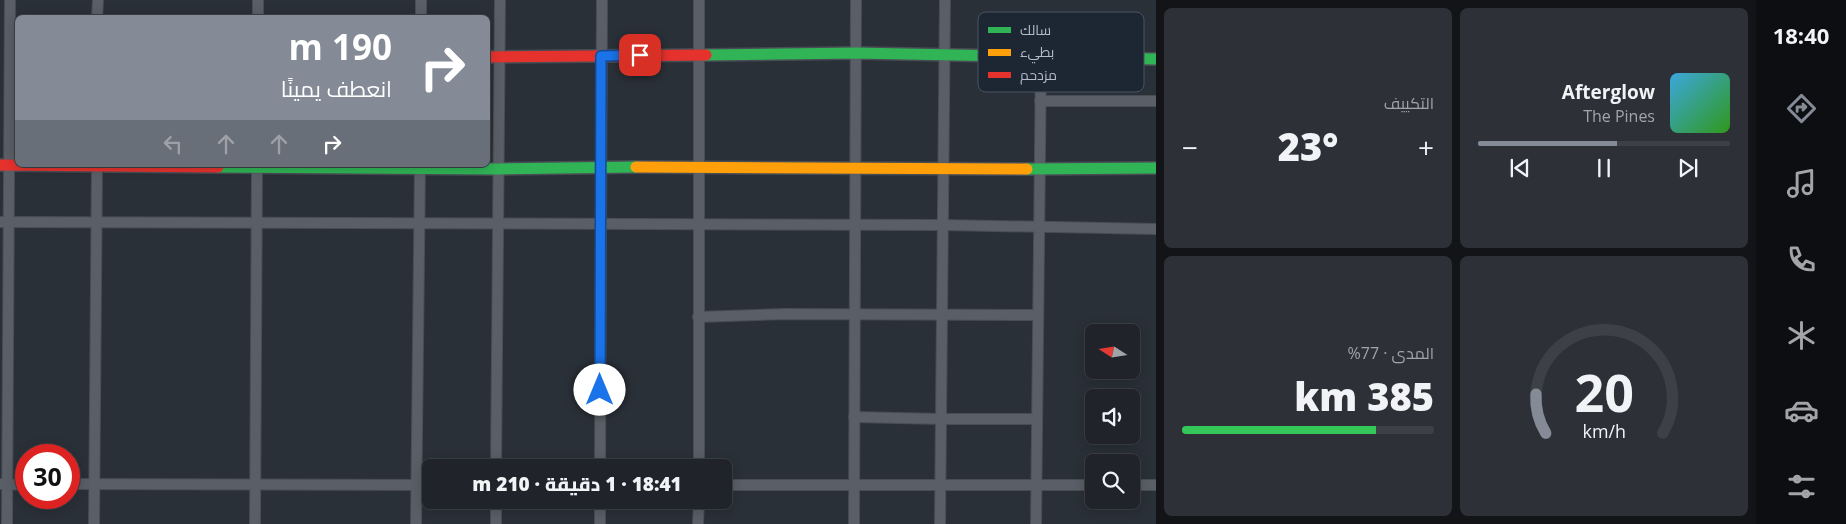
<!DOCTYPE html>
<html lang="ar">
<meta charset="utf-8">
<style>
body{margin:0;font-family:"Open Sans",Cairo,sans-serif;background:#2d3036;color:#f1f3f6;direction:rtl;height:100vh;display:flex;flex-direction:column;font-size:19px;white-space:nowrap}
*{box-sizing:border-box;margin:0}
p{font-size:16px;color:#a2a4a8}
.icon{flex:none;width:28px;height:28px;fill:none;stroke:currentColor;stroke-width:2;stroke-linecap:round;stroke-linejoin:round}
.map{position:relative;flex:1;overflow:hidden;direction:ltr}
.panel{display:flex;flex-direction:column;gap:8px;padding:8px;background:#121417;width:600px}
.panel>*{flex:none}
.hud{position:absolute;left:15px;top:15px;width:475px;height:152px;border-radius:8px;box-shadow:0 2px 12px #0003,0 0 0 1px #3d4147;direction:rtl;background:#848b96;color:#fff;overflow:hidden}
.needle{width:32px;rotate:282deg}
.controls{position:absolute;left:1085px;top:324px;display:grid;gap:10px}
.controls a{display:grid;place-items:center;width:55px;height:55px;border-radius:8px;background:#20242a;box-shadow:0 2px 12px #0003,0 0 0 1px #3d4147;font-size:25px}
.speed{position:absolute;left:15px;top:444px;display:flex;gap:10px;font-size:25px;font-weight:700;text-align:center}
.speed>*{display:grid;place-content:center;width:65px;height:65px;border-radius:50%;background:#20242a;box-shadow:0 2px 12px #0003,0 0 0 1px #3d4147;line-height:1}
.speed .limit{border:8px solid #d22;background:#fff;color:#111}
.pin{position:absolute;display:grid;place-items:center;width:42px;height:42px;color:#fff;margin:-21px;border-radius:10px;box-shadow:0 2px 8px #0006}
.me{position:absolute;width:55px;margin:-28px;rotate:0deg;stroke-linejoin:round;filter:drop-shadow(0 0 4px #0008)}
.turn{display:flex;align-items:center;gap:18px;height:105px;padding:0 15px;font-size:22px}
.turn .icon{width:65px;height:65px;stroke-width:2.5}
.turn b{display:block;font-size:35px;line-height:42px}
.lanes{display:flex;align-items:center;height:48px;padding:0 15px;background:#0003;justify-content:center;gap:25px;direction:ltr}
.lanes .off{opacity:.35}
.big{font-size:38px;font-weight:800;line-height:1.1}
.panel .tile{flex:1;display:flex;flex-direction:column;justify-content:center;gap:8px;min-width:0;padding:0 18px;border-radius:8px;background:#2d3036}
.panel .dial{align-items:center;gap:0}
.dial svg{height:130px;overflow:visible;fill:none;stroke:#3d4147;stroke-width:7;stroke-linecap:round;text-anchor:middle}
.dial text{fill:#f1f3f6;stroke:none}
.song{display:flex;align-items:center;gap:15px}
.cover{width:60px;height:60px;border-radius:8px;background:linear-gradient(135deg,hsl(200 70% 55%),hsl(110 70% 35%))}
.played{height:5px;border-radius:2px;background:linear-gradient(90deg,#848b96 55%,#3d4147 55%)}
.keys{display:flex;justify-content:space-around;direction:ltr}
.heat{display:flex;justify-content:space-between;align-items:center;font-size:28px;direction:ltr}
.charge{height:8px;border-radius:4px;background:linear-gradient(90deg,#34c759 77%,#3d4147 0)}
.panel .tiles{flex:1;display:grid;gap:8px;grid-template-columns:repeat(2,1fr)}
.trip{position:absolute;left:422px;top:459px;width:310px;height:50px;border-radius:8px;background:#20242a;box-shadow:0 2px 12px #0003,0 0 0 1px #3d4147;font-weight:800;line-height:50px;text-align:center;direction:rtl}
main{display:flex;flex:1;min-height:0}
.dock{display:flex;flex-direction:column;width:90px;justify-content:space-around;align-items:center;background:#0d0e11;color:#a2a4a8}
.dock .icon{width:35px;height:35px}
.dock .selected{color:#848b96}
.dock b{font-size:22px;color:#f1f3f6}
.map>svg:first-child{display:block}
.lines{fill:none;stroke-linecap:round;stroke-linejoin:round}
.street-casing{stroke:#484c55;stroke-width:12}
.fast-casing{stroke:#484c55;stroke-width:14}
.slow-casing{stroke:#484c55;stroke-width:14}
.jam-casing{stroke:#484c55;stroke-width:14}
.street{stroke:#5a5e66;stroke-width:10}
.fast{stroke:#30b455;stroke-width:11}
.slow{stroke:#ff9f0a;stroke-width:11}
.jam{stroke:#e5322d;stroke-width:11}
.route-casing{stroke:#114b97;stroke-width:12}
.route{stroke:#1a73e8;stroke-width:9}
.key{fill:#1d2633;stroke:#4a5360;stroke-width:1}
.key-label{font-size:14px;fill:#b4bcc9}
</style>
<main>
<nav class="dock">
<b>18:40</b>
<svg class="icon selected" aria-label="directions" viewBox="0 0 24 24"><path d="M12 3l9 9-9 9-9-9zM9 14v-3h6M13 9l2 2-2 2"/></svg>
<svg class="icon" aria-label="music" viewBox="0 0 24 24"><path d="M9 18V5l10-2v13"/><circle cx="6" cy="18" r="3"/><circle cx="16" cy="16" r="3"/></svg>
<svg class="icon" aria-label="phone" viewBox="0 0 24 24"><path d="M5 4h4l2 5-3 2q2 4 5 5l2-3 5 2v4C11 20 4 13 5 4z"/></svg>
<svg class="icon" aria-label="climate" viewBox="0 0 24 24"><path d="M12 3v18M4 7l16 10M4 17L20 7"/></svg>
<svg class="icon" aria-label="car" viewBox="0 0 24 24"><path d="M5 17H2v-5l4-1 3-4h7l3 4 3 1v5h-3M9 17h6M6 11h13"/><circle cx="7" cy="17" r="2"/><circle cx="17" cy="17" r="2"/></svg>
<svg class="icon" aria-label="filters" viewBox="0 0 24 24"><path d="M4 7h16M4 17h16"/><circle cx="9" cy="7" r="2"/><circle cx="15" cy="17" r="2"/></svg>
</nav>
<section class="panel">
<div class="tiles">
<div class="tile">
<div class="song"><i class="cover"></i><div><b>Afterglow</b><p>The Pines</p></div></div>
<div class="played"></div>
<div class="keys"><svg class="icon" aria-label="previous" viewBox="0 0 24 24"><path d="M18 5L8 12l10 7zM5 5v14"/></svg><svg class="icon" aria-label="pause" viewBox="0 0 24 24"><path d="M8 5v14M16 5v14"/></svg><svg class="icon" aria-label="next" viewBox="0 0 24 24"><path d="M6 5l10 7-10 7zM19 5v14"/></svg></div>
</div>
<div class="tile"><p>التكييف</p>
<div class="heat"><a>−</a><b class="big">23°</b><a>+</a></div>
</div>
<div class="tile dial"><svg viewBox="0 0 100 80">
<path d="M14 69A42 42 0 1 1 86 69"/>
<path d="M14 69A42 42 0 0 1 8 45" stroke="#848b96"/>
<text x="50" y="56" font-size="32" font-weight="700">20</text>
<text x="50" y="72" font-size="11">km/h</text>
</svg></div>
<div class="tile"><p>المدى · 77%</p><b class="big">385 km</b><div class="charge"></div></div>
</div>
</section>
<div class="map">
<svg width="1156" height="524" viewBox="0 0 1156 524">
<rect width="100%" height="100%" fill="#2a3038"/>
<g class="lines">
<!-- street casing -->
<g class="street-casing">
<g id="street">
<polyline points="421,0 421,18"/>
<polyline points="97,18 98,0"/>
<polyline points="258,18 258,0"/>
<polyline points="1040,101 1156,101"/>
<polyline points="0,222 943,225 1156,229"/>
<polyline points="698,317 785,314 1037,315"/>
<polyline points="854,417 941,419 1037,419"/>
<polyline points="496,468 500,0"/>
<polyline points="600,468 602,0"/>
<polyline points="699,468 699,0"/>
<polyline points="0,484 26,485"/>
<polyline points="69,484 431,485"/>
<polyline points="724,485 1094,485"/>
<polyline points="1131,485 1156,485"/>
<polyline points="496,500 496,524"/>
<polyline points="600,500 600,524"/>
<polyline points="7,524 10,0"/>
<polyline points="94,524 97,165"/>
<polyline points="255,524 257,165"/>
<polyline points="416,524 420,165"/>
<polyline points="698,524 699,500"/>
<polyline points="854,524 856,0"/>
<polyline points="940,524 945,0"/>
<polyline points="1036,524 1041,57"/>
</g>
</g>
<!-- fast casing -->
<g class="fast-casing">
<g id="fast">
<polyline points="706,55 856,53 1156,59"/>
<polyline points="218,167 498,169 636,167"/>
<polyline points="1027,169 1156,168"/>
</g>
</g>
<!-- slow casing -->
<g class="slow-casing">
<polyline id="slow" points="636,167 1027,169"/>
</g>
<!-- jam casing -->
<g class="jam-casing">
<g id="jam">
<polyline points="488,57 706,55"/>
<polyline points="0,165 218,167"/>
</g>
</g>
<!-- street -->
<use href="#street" class="street"/>
<!-- fast -->
<use href="#fast" class="fast"/>
<!-- slow -->
<use href="#slow" class="slow"/>
<!-- jam -->
<use href="#jam" class="jam"/>
</g>
<g class="lines">
<!-- route casing -->
<g class="route-casing">
<polyline id="route" points="600,390 601,56 640,55"/>
</g>
<!-- route -->
<use href="#route" class="route"/>
</g>
<!-- legend -->
<rect x="978" y="12" width="166" height="80" rx="8" class="key"/>
<rect x="988" y="27" width="23" height="6" fill="#30b455"/>
<rect x="988" y="49" width="23" height="7" fill="#ff9f0a"/>
<rect x="988" y="72" width="23" height="6" fill="#e5322d"/>
<g class="key-label">
<text x="1020" y="35">سالك</text>
<text x="1020" y="57">بطيء</text>
<text x="1020" y="80">مزدحم</text>
</g>
</svg>
<div class="controls">
<a><svg class="needle" viewBox="-14 -14 28 28"><path d="M0-13l5 13h-10z" fill="#e53935"/><path d="M0 13l5-13h-10z" fill="#a2a4a8"/></svg></a>
<a><svg class="icon" aria-label="sound" viewBox="0 0 24 24"><path d="M4 9h4l5-4v14l-5-4H4zM17 9q2 3 0 6"/></svg></a>
<a><svg class="icon" aria-label="search" viewBox="0 0 24 24"><circle cx="10" cy="10" r="6"/><path d="M15 15l6 6"/></svg></a>
</div>
<div class="speed"><div class="limit">30</div></div>
<div class="pin" style="left:640px;top:55px;background:#d93025"><svg class="icon" aria-label="arrive" viewBox="0 0 24 24"><path d="M6 21V4h12l-3 4 3 4H6"/></svg></div>
<svg class="me" style="left:600px;top:390px" viewBox="-20 -20 40 40"><circle r="19" fill="#fff"/><path d="M0-13L10 11 0 6-10 11z" fill="#1a73e8"/></svg>
<div class="trip">18:41 · 1 دقيقة · 210 m</div>
<div class="hud">
<div class="turn"><svg class="icon" aria-label="right" viewBox="0 0 24 24"><path d="M7 20v-9h11M14 6l5 5-5 5"/></svg><div><b>190 m</b>انعطف يمينًا</div></div>
<div class="lanes"><svg class="icon off" aria-label="left" viewBox="0 0 24 24"><path d="M17 20v-9H6M10 6l-5 5 5 5"/></svg><svg class="icon off" aria-label="ahead" viewBox="0 0 24 24"><path d="M12 20V5M6 11l6-6 6 6"/></svg><svg class="icon off" aria-label="ahead" viewBox="0 0 24 24"><path d="M12 20V5M6 11l6-6 6 6"/></svg><svg class="icon" aria-label="right" viewBox="0 0 24 24"><path d="M7 20v-9h11M14 6l5 5-5 5"/></svg></div>
</div>
</div>
</main>
